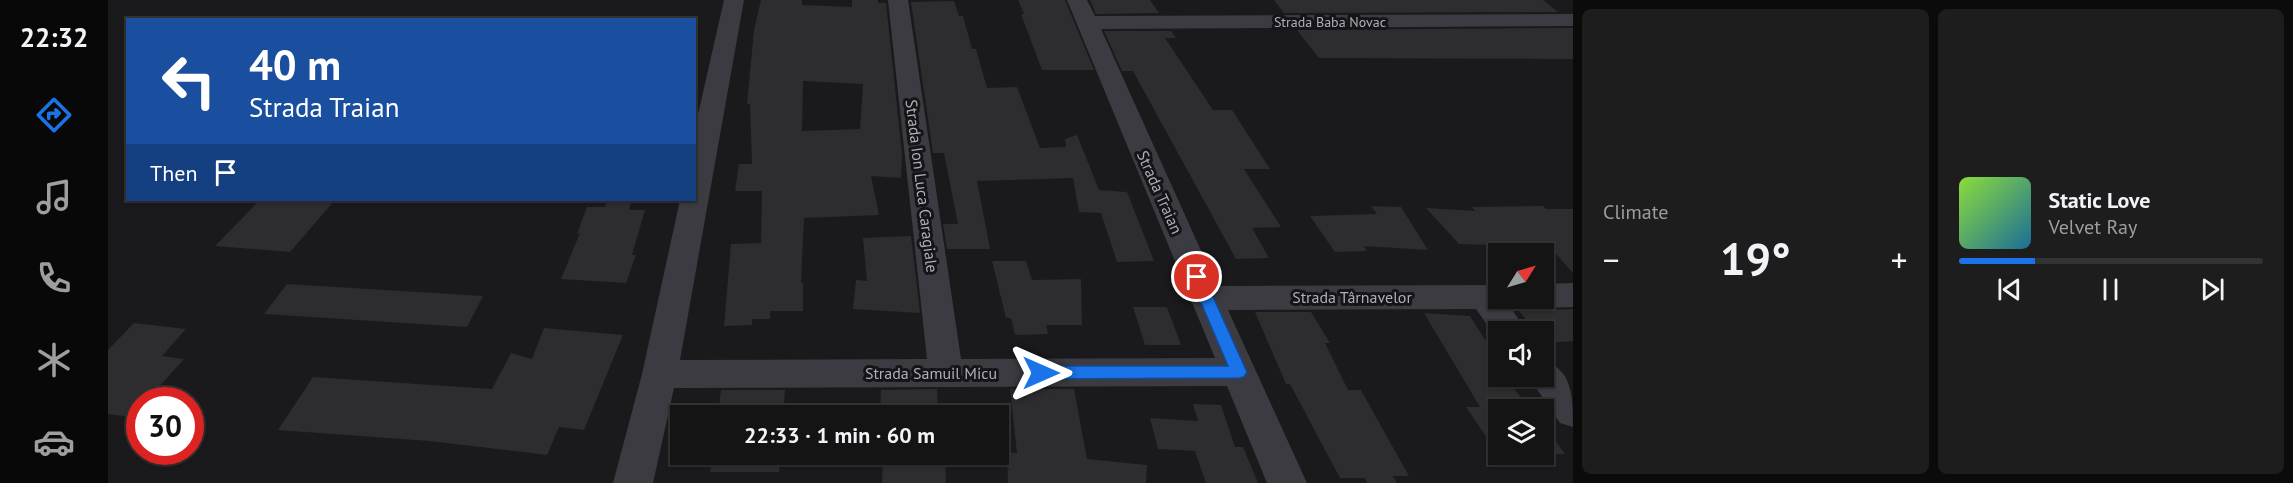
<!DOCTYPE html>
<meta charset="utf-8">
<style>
body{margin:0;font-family:"PT Sans",sans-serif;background:#1d1d1e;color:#f1f3f6;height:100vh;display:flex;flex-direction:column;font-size:22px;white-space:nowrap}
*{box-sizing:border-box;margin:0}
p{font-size:20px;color:#9d9ea0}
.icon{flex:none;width:33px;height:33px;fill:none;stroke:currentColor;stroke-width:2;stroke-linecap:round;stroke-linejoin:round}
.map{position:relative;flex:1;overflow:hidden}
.sheet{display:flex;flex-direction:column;gap:9px;padding:9px;background:#0b0b0c;width:720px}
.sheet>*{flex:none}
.banner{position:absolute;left:18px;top:18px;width:570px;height:183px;border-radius:0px;box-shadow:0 2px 4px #0004,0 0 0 2px #333334;background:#1a4fa0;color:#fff;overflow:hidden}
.needle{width:39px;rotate:53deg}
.fabs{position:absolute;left:1380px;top:243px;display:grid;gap:12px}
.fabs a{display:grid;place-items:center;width:66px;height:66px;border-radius:0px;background:#141415;box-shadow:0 2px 4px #0004,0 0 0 2px #333334;font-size:30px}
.speed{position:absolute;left:18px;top:387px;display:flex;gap:12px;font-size:30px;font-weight:700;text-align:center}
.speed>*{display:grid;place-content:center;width:78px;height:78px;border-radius:50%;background:#141415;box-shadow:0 2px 4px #0004,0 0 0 2px #333334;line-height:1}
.speed .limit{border:9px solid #d22;background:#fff;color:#111}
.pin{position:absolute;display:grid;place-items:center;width:51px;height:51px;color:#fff;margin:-26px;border:3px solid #fff;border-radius:50%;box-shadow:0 2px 6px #0007}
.me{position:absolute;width:66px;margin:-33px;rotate:90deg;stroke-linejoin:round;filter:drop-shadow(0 0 4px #0008)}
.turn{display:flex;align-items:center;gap:21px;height:126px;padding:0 24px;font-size:27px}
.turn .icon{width:78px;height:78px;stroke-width:2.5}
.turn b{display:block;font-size:42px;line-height:51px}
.then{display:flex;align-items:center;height:57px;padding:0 24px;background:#0003;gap:12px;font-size:22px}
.big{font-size:45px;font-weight:800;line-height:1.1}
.sheet .widget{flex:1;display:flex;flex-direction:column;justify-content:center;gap:9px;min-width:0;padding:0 21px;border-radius:9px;background:#1d1d1e}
.song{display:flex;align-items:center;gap:18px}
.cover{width:72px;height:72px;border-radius:9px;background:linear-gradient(135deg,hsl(90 70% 55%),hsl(200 70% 35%))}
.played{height:6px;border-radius:3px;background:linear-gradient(90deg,#1a73e8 25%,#333334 25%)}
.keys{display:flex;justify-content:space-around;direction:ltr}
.heat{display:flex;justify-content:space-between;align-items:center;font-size:33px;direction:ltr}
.sheet .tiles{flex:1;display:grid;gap:9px;grid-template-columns:repeat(2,1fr)}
.trip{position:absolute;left:562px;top:405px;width:339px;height:60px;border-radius:0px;background:#141415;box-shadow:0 2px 4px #0004,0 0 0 2px #333334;font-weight:800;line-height:60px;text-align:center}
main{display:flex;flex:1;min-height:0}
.dock{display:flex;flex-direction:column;width:108px;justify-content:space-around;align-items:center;background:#080808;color:#9d9ea0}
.dock .icon{width:42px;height:42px}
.dock .active{color:#1a73e8}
.dock b{font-size:27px;color:#f1f3f6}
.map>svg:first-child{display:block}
.building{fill:#2d2d30;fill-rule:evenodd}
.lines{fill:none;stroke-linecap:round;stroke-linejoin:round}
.street{fill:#3b3b41;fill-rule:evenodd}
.route{fill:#1a73e8;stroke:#114b97;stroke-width:1.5}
.labels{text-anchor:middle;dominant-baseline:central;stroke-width:6;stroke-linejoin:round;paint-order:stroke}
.far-street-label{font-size:14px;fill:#acafbc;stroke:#151517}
.street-label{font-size:16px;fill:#acafbc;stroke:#151517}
</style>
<main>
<nav class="dock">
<b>22:32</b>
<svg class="icon active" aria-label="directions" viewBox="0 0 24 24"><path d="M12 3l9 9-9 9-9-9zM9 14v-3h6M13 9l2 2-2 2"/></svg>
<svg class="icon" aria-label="music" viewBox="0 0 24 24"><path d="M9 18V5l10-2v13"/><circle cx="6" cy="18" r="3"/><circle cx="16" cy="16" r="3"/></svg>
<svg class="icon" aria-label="phone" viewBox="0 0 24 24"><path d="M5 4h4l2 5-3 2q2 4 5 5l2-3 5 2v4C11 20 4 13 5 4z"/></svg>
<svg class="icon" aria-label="climate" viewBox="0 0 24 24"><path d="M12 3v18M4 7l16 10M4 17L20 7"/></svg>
<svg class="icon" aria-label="car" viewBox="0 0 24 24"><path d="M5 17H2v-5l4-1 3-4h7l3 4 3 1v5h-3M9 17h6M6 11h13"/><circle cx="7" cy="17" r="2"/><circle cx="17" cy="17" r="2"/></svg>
</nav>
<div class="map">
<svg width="1465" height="483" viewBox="0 0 1465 483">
<rect width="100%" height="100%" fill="#1a1a1c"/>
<!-- building -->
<g class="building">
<path d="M653,0H694V5L744,7V0H770V3H778L794,154L793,178L763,176L771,215L696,218L693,283H695V311H662V319H644V325L616,326L623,244L653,243L654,191H627L631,164H644L642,104H639L646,30ZM695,81L755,84L752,129L694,131Z"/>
<polygon points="910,0 957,0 986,70 934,70 913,14 916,14"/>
<polygon points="982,0 1042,0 1051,13 988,14"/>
<polygon points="1166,0 1435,0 1450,12 1176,13"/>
<polygon points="846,1 851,16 855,16 864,49 868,49 879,88 909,87 932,148 958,147 957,139 969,135 991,190 1019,192 1046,261 1009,262 993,213 971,212 965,178 869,181 882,249 839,249 835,224 850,224 836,153 825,153 803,2"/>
<polygon points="1465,28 1465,59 1211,58 1189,30"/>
<polygon points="996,31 1063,31 1068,38 1057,38 1105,110 1124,110 1162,169 1136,169 1173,227 1144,228 1161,258 1128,259 1025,71 1014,71"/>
<polygon points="152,200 227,200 182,252 107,246"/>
<polygon points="499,202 523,202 521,210 537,210 524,255 528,255 518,283 453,279 472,233 469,234 479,207 497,207"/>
<polygon points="1263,206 1293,207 1320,250 1256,246 1259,251 1227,252 1202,216 1269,214"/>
<polygon points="1435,206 1438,209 1465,209 1465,273 1443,248 1393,249 1390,245 1351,244 1318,208 1367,211 1364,207"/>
<polygon points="803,236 812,313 745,309 748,280 759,281 755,238"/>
<polygon points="884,261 918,261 924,280 973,279 974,325 938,325 940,334 907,335 903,318 898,318"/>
<polygon points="179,284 375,296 359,327 156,314"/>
<polygon points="1025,307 1059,307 1073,345 1037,345"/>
<polygon points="1465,309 1465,341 1439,343 1436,338 1436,332 1429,332 1411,311"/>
<polygon points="1147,312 1203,312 1222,343 1217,343 1240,390 1253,390 1301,476 1285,476 1289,483 1259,483 1257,478 1232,478 1182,384 1178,384"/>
<polygon points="1316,313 1362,316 1390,360 1390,376 1397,376 1422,410 1390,410 1390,454 1358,407 1372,407"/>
<polygon points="26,323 78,329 54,356 76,359 39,400 32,400 32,409 24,417 0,414 0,350"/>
<polygon points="436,328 515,335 476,430 451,427 439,455 321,441 170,430 205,377 384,389 403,353 424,359"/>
<polygon points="829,389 830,416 772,416 773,390"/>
<polygon points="902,389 966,389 979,459 1039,465 1038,483 900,483 899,452 909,453"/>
<polygon points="613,390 677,390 675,416 610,416"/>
<polygon points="1085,404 1113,405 1127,447 1135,447 1150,483 1098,483 1087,451 1050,449 1042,418 1090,421"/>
<polygon points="1436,426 1457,454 1392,456 1390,454 1436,454"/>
<polygon points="605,454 672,454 671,472 602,472"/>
<polygon points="775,454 837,454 838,483 774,483"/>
</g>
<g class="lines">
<!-- street -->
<g class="street">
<polygon points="616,0 636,0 572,360 819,359 780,0 800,0 853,359 1107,358 959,0 979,0 987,16 1465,14 1465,26 993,29 1109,286 1390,285 1390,298 1405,298 1401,305 1419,332 1390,332 1390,340 1368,309 1120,310 1199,483 1159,483 1119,386 566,388 545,483 505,483 534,374 572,200 586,200 586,132"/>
<polygon points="1465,283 1465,307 1436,308 1425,304 1421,298 1436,298 1436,284"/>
<path d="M1436,360C1465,371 1465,397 1465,427L1452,423L1420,376H1436Z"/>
</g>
</g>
<!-- route -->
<polygon class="route" points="1089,271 1096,277 1139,372 1136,377 1131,378 933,379 928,377 925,373 928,368 933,366 1120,366 1082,277"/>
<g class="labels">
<!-- far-street labels -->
<g class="far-street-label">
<text x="1222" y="22">Strada Baba Novac</text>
</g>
<!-- street labels -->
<g class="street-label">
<text transform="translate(814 186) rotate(83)">Strada Ion Luca Caragiale</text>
<text transform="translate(1052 192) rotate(66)">Strada Traian</text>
<text x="1244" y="297">Strada Târnavelor</text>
<text x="823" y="373">Strada Samuil Micu</text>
</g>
</g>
</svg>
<div class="fabs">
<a><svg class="needle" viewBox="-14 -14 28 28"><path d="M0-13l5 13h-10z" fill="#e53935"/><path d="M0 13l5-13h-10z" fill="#9d9ea0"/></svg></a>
<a><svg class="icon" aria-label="sound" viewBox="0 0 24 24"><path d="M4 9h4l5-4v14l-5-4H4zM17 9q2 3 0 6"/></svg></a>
<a><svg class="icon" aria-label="layers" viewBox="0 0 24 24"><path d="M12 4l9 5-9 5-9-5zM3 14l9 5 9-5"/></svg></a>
</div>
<div class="speed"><div class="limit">30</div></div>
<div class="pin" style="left:1089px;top:277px;background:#d93025"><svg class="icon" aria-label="arrive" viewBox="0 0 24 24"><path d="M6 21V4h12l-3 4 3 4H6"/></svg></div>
<svg class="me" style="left:933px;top:373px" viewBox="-20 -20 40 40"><path d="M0-17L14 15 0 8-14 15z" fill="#1a73e8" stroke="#fff" stroke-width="4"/></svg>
<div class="trip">22:33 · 1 min · 60 m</div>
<div class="banner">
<div class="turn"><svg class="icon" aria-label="left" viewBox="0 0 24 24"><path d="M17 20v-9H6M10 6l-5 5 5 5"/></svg><div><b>40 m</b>Strada Traian</div></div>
<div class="then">Then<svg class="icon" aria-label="arrive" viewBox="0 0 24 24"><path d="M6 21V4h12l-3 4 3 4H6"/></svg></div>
</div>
</div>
<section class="sheet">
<div class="tiles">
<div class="widget"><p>Climate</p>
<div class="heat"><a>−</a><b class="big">19°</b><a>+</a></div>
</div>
<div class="widget">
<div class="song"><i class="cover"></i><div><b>Static Love</b><p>Velvet Ray</p></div></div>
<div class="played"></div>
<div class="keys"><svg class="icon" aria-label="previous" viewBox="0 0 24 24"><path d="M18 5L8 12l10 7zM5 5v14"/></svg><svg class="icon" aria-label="pause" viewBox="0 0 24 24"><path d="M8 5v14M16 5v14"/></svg><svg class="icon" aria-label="next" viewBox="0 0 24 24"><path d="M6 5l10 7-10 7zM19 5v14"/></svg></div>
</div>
</div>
</section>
</main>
